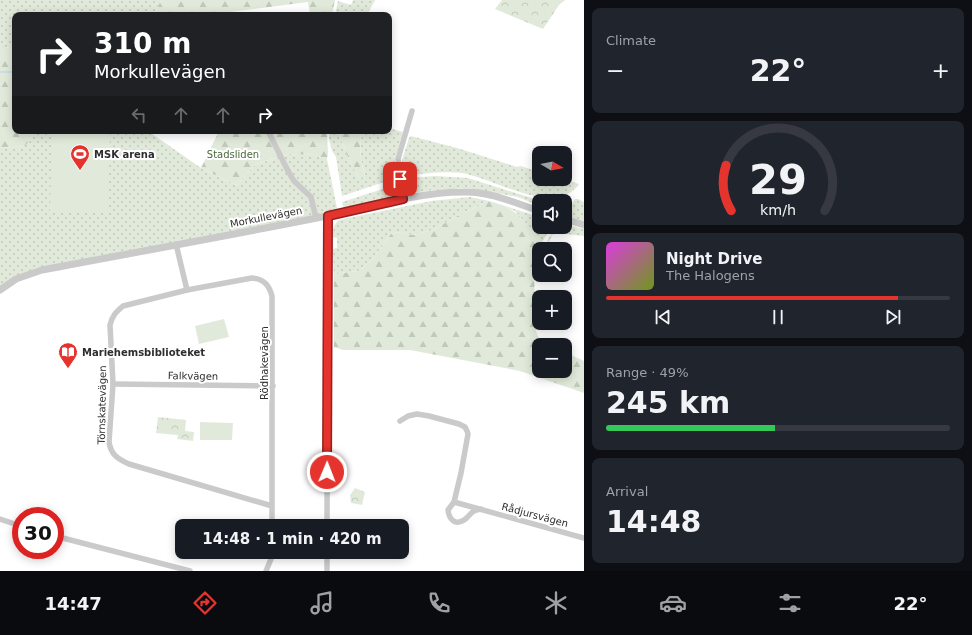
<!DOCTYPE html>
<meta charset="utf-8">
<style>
body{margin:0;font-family:"DejaVu Sans",sans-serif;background:#20242c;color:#f1f3f6;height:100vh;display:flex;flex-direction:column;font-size:15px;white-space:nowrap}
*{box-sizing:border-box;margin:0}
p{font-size:13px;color:#9ea1a6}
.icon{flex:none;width:22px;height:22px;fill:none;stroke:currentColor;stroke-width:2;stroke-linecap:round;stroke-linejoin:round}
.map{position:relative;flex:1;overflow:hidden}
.panel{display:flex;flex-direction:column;gap:8px;padding:8px;background:#0d0f14;width:388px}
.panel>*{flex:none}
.top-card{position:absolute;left:12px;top:12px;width:380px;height:122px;border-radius:8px;box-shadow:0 2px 10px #0003;background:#202124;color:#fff;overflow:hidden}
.needle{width:26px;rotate:100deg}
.buttons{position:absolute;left:532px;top:146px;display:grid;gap:8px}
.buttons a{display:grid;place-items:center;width:40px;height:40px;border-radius:8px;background:#171b24;box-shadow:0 2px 10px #0003;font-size:20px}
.speed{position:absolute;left:12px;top:507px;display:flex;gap:8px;font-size:20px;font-weight:700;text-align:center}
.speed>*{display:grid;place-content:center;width:52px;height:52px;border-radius:50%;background:#171b24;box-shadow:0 2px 10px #0003;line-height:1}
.speed .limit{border:6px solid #d22;background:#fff;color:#111}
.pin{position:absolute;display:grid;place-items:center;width:34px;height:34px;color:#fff;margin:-17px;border-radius:8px;box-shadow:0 2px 6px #0006}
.me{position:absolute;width:44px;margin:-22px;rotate:1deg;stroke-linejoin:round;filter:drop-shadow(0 0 3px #0008)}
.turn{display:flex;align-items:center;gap:14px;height:84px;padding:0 16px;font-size:18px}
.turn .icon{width:52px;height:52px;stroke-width:2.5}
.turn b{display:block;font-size:28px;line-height:34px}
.lanes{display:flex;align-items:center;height:38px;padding:0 16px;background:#0003;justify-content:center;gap:20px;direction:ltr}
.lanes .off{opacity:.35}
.big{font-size:30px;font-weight:700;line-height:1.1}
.panel .widget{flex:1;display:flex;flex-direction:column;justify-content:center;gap:6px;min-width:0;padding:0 14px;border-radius:8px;background:#20242c}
.panel .dial{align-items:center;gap:0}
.dial svg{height:104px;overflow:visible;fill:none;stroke:#363941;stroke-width:7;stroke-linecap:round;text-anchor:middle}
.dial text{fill:#f1f3f6;stroke:none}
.song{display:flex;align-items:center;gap:12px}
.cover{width:48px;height:48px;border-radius:6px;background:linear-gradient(135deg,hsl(300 70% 55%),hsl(80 70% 35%))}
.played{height:4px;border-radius:2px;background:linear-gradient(90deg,#e5332d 85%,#363941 85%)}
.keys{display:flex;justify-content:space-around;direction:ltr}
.heat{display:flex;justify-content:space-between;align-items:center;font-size:22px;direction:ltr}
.charge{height:6px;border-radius:3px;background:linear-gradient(90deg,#34c759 49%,#363941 0)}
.trip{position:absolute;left:175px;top:519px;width:234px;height:40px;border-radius:8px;background:#171b24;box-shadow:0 2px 10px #0003;font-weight:700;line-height:40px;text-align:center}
.dock{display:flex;height:64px;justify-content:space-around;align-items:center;background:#090b0e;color:#9ea1a6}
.dock .icon{width:28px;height:28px}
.dock .on{color:#e5332d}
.dock b{font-size:18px;color:#f1f3f6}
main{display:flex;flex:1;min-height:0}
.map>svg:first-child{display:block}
.grass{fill:url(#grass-dots)}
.forest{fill:url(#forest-firs)}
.park{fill:url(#park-crowns)}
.pitch{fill:#e1eada}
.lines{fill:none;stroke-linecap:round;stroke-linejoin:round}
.stream{stroke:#c5d8eb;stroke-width:1.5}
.minor{stroke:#cacaca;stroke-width:5.5}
.tertiary{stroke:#cacaca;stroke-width:7}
.route-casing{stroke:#95211d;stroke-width:10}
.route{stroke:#e5332d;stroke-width:7}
.labels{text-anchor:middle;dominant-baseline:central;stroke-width:4;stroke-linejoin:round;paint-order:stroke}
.poi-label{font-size:10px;font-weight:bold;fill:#2d2d2d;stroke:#fff;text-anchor:start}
.park-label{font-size:10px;fill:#4b683a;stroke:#fff}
.street-label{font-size:10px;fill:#2d2d2d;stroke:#fff}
</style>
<main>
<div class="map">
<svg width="584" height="571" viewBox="0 0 584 571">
<defs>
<pattern id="grass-dots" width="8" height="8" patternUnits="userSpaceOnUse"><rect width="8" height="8" fill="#e1eada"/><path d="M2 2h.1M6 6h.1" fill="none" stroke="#c1c9bb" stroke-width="1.8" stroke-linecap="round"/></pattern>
<pattern id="forest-firs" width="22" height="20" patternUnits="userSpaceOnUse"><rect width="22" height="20" fill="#e1eada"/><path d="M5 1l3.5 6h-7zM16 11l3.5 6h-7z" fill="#c1c9bb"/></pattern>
<pattern id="park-crowns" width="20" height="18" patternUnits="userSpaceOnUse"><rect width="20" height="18" fill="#e1eada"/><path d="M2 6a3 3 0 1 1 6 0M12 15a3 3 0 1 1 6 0" fill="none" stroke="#c1c9bb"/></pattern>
</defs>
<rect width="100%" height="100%" fill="#fff"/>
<!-- grass -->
<g class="grass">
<polygon points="0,0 161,0 154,15 15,15 15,49 0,46"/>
<polygon points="353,0 375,0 367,15 345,15 344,13 341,13 340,15 335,15 338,1 351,5"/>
<polygon points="389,128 403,132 395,159 395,176 393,179 342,196 336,157 332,151 329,139 329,131 338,131 347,155 359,179 365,175 361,160 360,142 363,131 389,131"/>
<polygon points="37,131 148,131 201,168 236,185 256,164 290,154 315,155 327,159 338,213 42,270 0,290 0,148 25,146"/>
<path d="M411,136L457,148L517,167L521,166L539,172V179H563L579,184C556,218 493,178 462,173C442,171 422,174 403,176L402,160L409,138Z"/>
<polygon points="435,176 468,178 532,198 535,204 518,197 468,188 434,190 414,193 408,192 405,186 405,181 409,178"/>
<path d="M389,187C393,188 395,190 397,194L393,199L344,209L342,202Z"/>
<path d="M470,197L489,201L459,215L433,230L413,235L397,232L391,234L371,261L358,271L341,273L334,275L333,249L337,248V238L333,237C333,230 333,225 339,220L431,201Z"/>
<polygon points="575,199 578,199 584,202 584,221 565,216"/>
<polygon points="499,204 539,217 539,227 551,227 537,251 539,239 515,211"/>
<polygon points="565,224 584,229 584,236 556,233 552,235 549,242 547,241 556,227 565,227"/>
</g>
<!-- forest -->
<g class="forest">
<polygon points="161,0 335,0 332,15 310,15 308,2 214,14 214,15 154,15"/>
<polygon points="0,46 15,49 15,131 37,131 25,146 0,148"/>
<polygon points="219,131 327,131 328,154 327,159 315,155 290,154 256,164 236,185 201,168"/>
<polygon points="338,131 363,131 360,142 361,160 365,176 359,179 347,155"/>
<path d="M489,201C516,208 522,218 539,239L534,272L536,331L539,339L550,345H539V371H565V352L584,361V393L520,371L410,350H343L334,347V275L341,273L358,271L371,261L391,234L397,232L413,235L433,230L459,215Z"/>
</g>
<!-- park -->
<g class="park">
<polygon points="502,0 565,0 559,5 543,29 495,9"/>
<polygon points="158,417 186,420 185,431 194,432 193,441 177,439 178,435 156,433"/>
<polygon points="355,488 365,492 362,505 351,503 350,495"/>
</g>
<!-- pitch -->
<g class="pitch">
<polygon points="52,131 110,131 108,212 50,211"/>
<polygon points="224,319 229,337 199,344 195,326"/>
<polygon points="200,422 233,423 232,440 200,440"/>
</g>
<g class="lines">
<!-- stream -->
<polyline class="stream" points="0,72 15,72"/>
<!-- minor -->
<g class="minor">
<polyline points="268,131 288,171 294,181 311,197 316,218"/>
<polyline points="403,199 398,159 412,111"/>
<polyline points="176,244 187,290"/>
<polyline points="113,384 273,386"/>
<path d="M400,421L408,416L417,414L429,416L459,424L465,427L467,431L468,434L461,473L454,502L448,510C449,519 455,526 464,520C468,518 470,513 474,511C476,510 478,510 481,509"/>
<polyline points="454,502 584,538"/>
<path d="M272,506L129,464C118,459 111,455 109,442L113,384L110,325C112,316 116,312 123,306L187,290L252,278C264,279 269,285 272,296V526"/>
<polyline points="0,519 21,526"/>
<polyline points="327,526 328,216"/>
<polyline points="55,536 190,571"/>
<polyline points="266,571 271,559 271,552"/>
<polyline points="327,571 327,552"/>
</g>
<!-- tertiary -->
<g class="tertiary">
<polyline points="565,219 584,225"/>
<path d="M0,290L16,279L42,270C137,252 232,235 327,216C370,207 419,192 463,192C489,191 515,203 539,211"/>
</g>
</g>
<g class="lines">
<!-- route casing -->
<g class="route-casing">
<polyline id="route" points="327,472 328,216 403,199 400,179"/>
</g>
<!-- route -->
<use href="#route" class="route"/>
</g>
<!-- icons -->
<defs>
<g id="stadium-pin" transform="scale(1)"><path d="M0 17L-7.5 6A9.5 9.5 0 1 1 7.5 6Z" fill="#e5332d" stroke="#fff"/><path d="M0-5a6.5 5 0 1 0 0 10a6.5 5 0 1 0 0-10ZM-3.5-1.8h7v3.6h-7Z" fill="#fff"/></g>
<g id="library-pin" transform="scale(1)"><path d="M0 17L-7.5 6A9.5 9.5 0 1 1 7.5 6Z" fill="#e5332d" stroke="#fff"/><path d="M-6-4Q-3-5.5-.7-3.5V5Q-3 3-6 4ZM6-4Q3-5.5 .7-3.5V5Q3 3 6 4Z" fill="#fff"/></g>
</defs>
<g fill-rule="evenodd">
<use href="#stadium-pin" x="80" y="154"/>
<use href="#library-pin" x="68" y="352"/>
</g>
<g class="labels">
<!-- poi labels -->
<g class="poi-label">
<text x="94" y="154">MSK arena</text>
<text x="82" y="352">Mariehemsbiblioteket</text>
</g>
<!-- park labels -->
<g class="park-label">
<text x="233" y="154">Stadsliden</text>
</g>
<!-- street labels -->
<g class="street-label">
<text transform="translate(266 217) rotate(-11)">Morkullevägen</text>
<text transform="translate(264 363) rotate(-90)">Rödhakevägen</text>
<text transform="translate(193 376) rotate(1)">Falkvägen</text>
<text transform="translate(102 405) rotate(-89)">Törnskatevägen</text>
<text transform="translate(535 515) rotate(15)">Rådjursvägen</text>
</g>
</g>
</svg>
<div class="buttons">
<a><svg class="needle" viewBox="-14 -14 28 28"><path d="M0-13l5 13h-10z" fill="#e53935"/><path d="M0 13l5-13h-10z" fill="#9ea1a6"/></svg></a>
<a><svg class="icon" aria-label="sound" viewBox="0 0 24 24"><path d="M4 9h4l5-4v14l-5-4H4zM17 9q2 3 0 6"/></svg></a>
<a><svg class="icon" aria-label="search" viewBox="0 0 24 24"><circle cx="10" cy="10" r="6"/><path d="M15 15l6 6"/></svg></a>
<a>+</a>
<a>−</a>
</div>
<div class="speed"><div class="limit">30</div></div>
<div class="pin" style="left:400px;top:179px;background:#d93025"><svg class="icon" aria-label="arrive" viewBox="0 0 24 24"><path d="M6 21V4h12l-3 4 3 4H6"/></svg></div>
<svg class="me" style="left:327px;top:472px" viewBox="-20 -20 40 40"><circle r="17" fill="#e5332d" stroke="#fff" stroke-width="3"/><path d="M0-11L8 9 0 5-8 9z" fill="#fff"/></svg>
<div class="trip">14:48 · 1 min · 420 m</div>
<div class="top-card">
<div class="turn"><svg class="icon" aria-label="right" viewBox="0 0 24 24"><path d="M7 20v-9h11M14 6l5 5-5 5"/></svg><div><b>310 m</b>Morkullevägen</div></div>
<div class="lanes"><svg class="icon off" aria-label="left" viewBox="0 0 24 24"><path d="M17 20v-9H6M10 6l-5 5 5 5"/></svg><svg class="icon off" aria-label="ahead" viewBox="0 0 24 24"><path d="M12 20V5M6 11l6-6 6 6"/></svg><svg class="icon off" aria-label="ahead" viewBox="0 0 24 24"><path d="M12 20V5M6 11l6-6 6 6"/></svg><svg class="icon" aria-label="right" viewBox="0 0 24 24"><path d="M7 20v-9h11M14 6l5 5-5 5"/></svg></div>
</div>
</div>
<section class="panel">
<div class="widget"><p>Climate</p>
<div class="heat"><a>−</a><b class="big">22°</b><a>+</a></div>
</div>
<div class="widget dial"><svg viewBox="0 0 100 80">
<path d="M14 69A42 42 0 1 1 86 69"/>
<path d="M14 69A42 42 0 0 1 10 34" stroke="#e5332d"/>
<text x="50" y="56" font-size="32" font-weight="700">29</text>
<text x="50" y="72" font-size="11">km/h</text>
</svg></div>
<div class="widget">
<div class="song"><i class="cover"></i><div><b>Night Drive</b><p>The Halogens</p></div></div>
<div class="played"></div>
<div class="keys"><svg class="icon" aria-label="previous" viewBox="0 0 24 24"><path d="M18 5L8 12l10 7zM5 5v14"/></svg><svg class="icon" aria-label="pause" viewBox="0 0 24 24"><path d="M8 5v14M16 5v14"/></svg><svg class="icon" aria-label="next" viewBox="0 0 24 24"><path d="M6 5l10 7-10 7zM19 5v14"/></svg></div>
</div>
<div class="widget"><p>Range · 49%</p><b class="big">245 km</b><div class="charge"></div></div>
<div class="widget"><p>Arrival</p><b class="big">14:48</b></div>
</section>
</main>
<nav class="dock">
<b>14:47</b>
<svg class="icon on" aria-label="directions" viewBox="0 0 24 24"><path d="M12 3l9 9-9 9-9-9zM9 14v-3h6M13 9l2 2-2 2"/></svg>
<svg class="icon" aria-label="music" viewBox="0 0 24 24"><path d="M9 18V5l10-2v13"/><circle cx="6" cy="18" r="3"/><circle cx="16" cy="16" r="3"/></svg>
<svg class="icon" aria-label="phone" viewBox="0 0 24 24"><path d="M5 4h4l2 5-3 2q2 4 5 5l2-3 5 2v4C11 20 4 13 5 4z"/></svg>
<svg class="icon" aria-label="climate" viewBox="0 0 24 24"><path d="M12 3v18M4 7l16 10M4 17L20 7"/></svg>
<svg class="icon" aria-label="car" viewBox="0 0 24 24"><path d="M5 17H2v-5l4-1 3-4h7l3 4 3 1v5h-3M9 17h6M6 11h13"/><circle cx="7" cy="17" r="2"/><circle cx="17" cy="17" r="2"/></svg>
<svg class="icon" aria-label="filters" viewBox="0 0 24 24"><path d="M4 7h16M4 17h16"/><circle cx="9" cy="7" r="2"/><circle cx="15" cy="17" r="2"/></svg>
<b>22°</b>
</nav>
